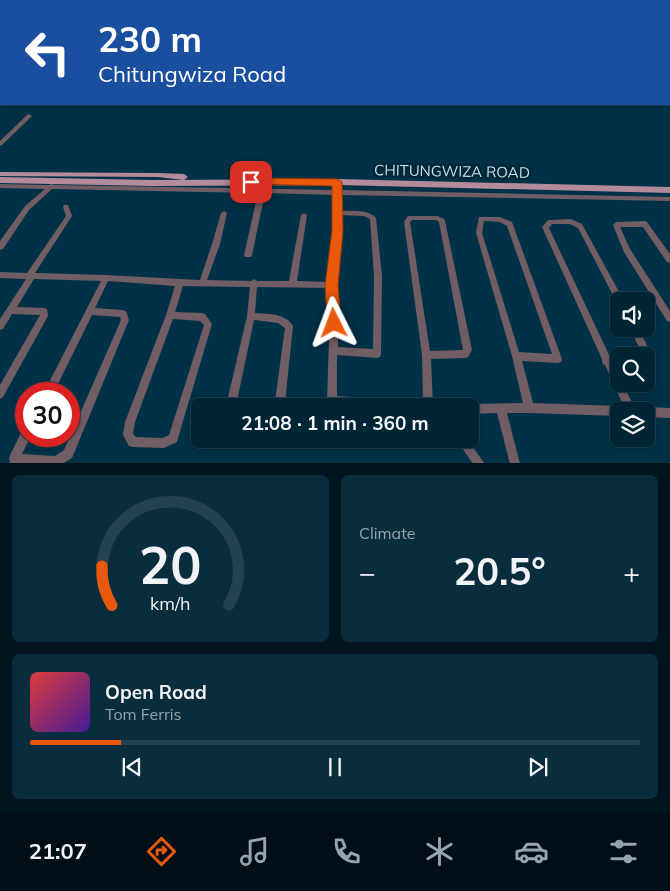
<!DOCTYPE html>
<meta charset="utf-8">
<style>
body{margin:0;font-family:Mulish,sans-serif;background:#0a2d3d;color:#f1f3f6;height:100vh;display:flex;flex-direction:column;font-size:19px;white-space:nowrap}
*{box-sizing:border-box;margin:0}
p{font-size:16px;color:#95a5ad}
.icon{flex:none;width:28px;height:28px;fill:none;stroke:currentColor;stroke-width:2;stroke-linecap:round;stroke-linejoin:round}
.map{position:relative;height:463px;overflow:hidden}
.sheet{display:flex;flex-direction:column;gap:12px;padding:12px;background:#00141d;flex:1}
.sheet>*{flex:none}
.guide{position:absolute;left:0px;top:0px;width:670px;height:105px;box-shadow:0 1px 4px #0004,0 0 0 1px #224250;background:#1a4fa0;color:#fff;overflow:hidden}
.fabs{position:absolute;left:610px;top:292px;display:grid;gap:10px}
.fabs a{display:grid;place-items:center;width:45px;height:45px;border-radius:8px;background:#002535;box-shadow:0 1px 4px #0004,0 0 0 1px #224250;font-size:25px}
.speed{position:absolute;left:15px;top:382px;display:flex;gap:10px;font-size:25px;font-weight:700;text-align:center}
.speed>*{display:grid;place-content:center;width:65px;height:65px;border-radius:50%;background:#002535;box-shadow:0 1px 4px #0004,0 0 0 1px #224250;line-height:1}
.speed .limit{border:8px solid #d22;background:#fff;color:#111}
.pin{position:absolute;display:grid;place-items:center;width:42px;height:42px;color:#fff;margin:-21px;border-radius:10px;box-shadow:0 2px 8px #0006}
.me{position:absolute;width:55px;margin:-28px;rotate:357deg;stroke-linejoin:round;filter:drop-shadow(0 0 4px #0008)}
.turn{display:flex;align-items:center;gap:18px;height:105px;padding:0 15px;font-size:22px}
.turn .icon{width:65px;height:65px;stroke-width:2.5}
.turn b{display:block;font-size:35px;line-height:42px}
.big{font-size:38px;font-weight:700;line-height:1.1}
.sheet .card{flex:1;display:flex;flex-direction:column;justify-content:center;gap:8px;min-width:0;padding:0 18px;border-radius:8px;background:#0a2d3d}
.sheet .dial{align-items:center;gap:0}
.dial svg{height:130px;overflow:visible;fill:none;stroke:#224250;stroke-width:7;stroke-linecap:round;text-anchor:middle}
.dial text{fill:#f1f3f6;stroke:none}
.song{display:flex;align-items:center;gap:15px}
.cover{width:60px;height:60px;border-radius:8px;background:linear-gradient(135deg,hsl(0 70% 55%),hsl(260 70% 35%))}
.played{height:5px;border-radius:2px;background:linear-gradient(90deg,#ea580c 15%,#224250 15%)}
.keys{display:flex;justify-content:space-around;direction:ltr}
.heat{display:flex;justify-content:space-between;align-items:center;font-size:28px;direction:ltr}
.sheet .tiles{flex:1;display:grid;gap:12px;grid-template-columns:1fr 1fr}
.card:last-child{grid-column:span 2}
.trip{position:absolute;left:191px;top:398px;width:288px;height:50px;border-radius:8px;background:#002535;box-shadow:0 1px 4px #0004,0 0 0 1px #224250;font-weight:700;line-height:50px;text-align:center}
.menu{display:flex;height:80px;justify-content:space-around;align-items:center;background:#000f15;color:#95a5ad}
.menu .icon{width:35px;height:35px}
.menu .current{color:#ea580c}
.menu b{font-size:22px;color:#f1f3f6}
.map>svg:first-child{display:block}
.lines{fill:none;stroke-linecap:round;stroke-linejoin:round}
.stream{stroke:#3e5656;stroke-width:1}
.minor{fill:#715d64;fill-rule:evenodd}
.major{fill:#b48b9b;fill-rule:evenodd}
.route{fill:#ea580c;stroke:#983908}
.labels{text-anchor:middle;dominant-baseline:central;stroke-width:5;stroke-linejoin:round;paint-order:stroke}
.street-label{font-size:15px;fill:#c6deec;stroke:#022737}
</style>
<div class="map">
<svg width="670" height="464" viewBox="0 0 670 464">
<rect width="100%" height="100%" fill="#003147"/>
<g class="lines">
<!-- stream -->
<polyline class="stream" points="478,1 481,0"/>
<!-- minor -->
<g class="minor">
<polygon points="2,0 8,0 1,2"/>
<polygon points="625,0 629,0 628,1 625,1"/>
<rect x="669" y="26" width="1" height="2"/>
<rect x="0" y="41" width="1" height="3"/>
<rect x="0" y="66" width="1" height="2"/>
<polygon points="29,114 32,116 31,117 2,145 0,146 0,141 27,115"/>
<path d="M337,180L340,182V190L670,197V201L340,195V211C353,211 367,209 376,218L382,276L381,354L380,357L377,358L337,355V396L407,401L410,403L412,406H350L332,405L329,403L327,400L330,309L328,288L257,287L255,313C269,314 285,313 293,326L285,403L283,406H273L275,401L285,328L278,323L254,320L236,406H226L247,316L250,287L183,286L175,312L202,313L205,314L212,324L178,438L177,442L164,448L133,447L129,446L123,435L125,422L166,315L175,286L108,281L95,308L123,310L126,311L129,320L72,458L62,464L10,463L9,459L10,455L22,431L26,430V436H31L22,454L55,456L64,450L121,320L120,317L92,315L53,394H43L101,281L34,279L17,307L44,308L47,309L48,316L3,397L0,399V385L40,315L12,314L3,329L0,330V319L26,279L0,278V272L27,273L66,216L63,207L64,205H68L72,216L35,273L106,275L200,280L212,244L221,213L224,211L227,213L220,244L207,280L251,281L254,279L257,281H289L301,215L304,213L307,215L297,281L328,282L334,231V195L265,193L252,255L251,257H245L244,255L258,193L52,189L29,210L3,249L0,250V241L25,206L45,189L0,188V184L49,185L52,184L54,185L334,190V182ZM340,215L364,216L370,219L374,276L373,349L338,347V309L335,285L340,231ZM173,319L200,321L204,325L169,435L163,438L136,437L133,434L135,422Z"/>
<path d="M408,216H437L444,219L445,221L472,350L468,357L465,358L431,359L433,406H423L422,355L404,222ZM412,220H436L439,222L463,350L430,351L410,222Z"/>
<path d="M479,217H500L512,222L562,359L561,362L558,363L522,361L533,403L619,406L622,408L624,411H619V416L529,413H507L520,464H510L497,413L470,414V406H466L470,404L523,403L512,356L476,233ZM484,221L500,222L507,226L552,354L519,352L482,233Z"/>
<polygon points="571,219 582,224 624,301 619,301 619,304 617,303 578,228 570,224 552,224 549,228 610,357 619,357 619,365 614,365 619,375 619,384 623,384 636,411 626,411 605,365 603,364 602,361 602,359 542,227 548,220 550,220"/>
<polygon points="645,221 647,222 670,254 670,263 667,262 643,227 620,227 630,249 670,311 670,322 667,321 624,252 613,225 616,222"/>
<path d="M630,329H638L653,356C652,360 650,361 646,362V356H642L643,355Z"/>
<polygon points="646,407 670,408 670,418 646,417 646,411 641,411 643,409"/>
<polygon points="456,439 467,439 485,464 473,464"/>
</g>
<!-- major -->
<g class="major">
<polygon points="0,172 158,173 184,174 188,177 184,180 158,177 0,176"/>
<polygon points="0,177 152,180 337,179 670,187 670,193 337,185 152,186 0,183"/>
</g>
</g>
<!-- route -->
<polygon class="route" points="251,178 337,179 342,182 343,231 338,285 341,323 339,328 334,329 329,328 327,323 325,285 332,231 332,186 248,184 248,179"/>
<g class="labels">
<!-- street labels -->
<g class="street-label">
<text transform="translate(452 171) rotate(1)">CHITUNGWIZA ROAD</text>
</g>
</g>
</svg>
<div class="fabs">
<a><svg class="icon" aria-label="sound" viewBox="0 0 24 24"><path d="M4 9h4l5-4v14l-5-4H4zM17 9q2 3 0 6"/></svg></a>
<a><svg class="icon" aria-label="search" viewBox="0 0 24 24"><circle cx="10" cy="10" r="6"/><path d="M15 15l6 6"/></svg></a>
<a><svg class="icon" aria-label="layers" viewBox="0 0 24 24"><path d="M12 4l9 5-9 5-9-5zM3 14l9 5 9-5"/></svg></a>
</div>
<div class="speed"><div class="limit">30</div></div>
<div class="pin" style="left:251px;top:182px;background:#d93025"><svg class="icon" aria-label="arrive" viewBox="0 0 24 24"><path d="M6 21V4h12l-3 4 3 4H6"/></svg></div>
<svg class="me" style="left:334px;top:323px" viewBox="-20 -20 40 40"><path d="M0-17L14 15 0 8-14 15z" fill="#ea580c" stroke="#fff" stroke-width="4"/></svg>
<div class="trip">21:08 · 1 min · 360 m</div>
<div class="guide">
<div class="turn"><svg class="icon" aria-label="left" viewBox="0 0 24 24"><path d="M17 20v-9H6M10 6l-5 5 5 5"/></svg><div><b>230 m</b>Chitungwiza Road</div></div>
</div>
</div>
<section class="sheet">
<div class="tiles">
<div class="card dial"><svg viewBox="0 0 100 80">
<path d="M14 69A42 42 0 1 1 86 69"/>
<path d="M14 69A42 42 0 0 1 8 45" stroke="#ea580c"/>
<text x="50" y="56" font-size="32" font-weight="700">20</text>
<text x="50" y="72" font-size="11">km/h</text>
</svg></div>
<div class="card"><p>Climate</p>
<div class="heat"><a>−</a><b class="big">20.5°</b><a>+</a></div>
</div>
<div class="card">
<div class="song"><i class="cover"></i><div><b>Open Road</b><p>Tom Ferris</p></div></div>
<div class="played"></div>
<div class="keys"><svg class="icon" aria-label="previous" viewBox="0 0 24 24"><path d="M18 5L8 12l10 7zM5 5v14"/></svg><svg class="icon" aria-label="pause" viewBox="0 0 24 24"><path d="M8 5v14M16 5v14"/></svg><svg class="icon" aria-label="next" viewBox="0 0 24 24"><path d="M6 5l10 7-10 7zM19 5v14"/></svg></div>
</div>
</div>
</section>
<nav class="menu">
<b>21:07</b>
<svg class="icon current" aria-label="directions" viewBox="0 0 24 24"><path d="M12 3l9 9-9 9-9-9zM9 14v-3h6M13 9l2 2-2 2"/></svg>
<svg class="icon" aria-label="music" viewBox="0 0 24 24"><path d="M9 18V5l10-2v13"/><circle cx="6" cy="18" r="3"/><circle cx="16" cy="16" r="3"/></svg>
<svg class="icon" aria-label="phone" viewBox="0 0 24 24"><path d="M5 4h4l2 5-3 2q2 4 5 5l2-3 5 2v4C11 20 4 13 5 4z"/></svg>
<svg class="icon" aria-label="climate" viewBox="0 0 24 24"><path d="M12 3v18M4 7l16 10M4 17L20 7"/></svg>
<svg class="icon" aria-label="car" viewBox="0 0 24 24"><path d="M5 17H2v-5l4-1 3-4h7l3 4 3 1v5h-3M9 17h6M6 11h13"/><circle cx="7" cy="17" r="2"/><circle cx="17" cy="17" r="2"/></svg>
<svg class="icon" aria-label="filters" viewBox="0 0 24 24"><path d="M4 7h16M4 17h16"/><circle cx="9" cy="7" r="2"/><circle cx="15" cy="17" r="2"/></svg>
</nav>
